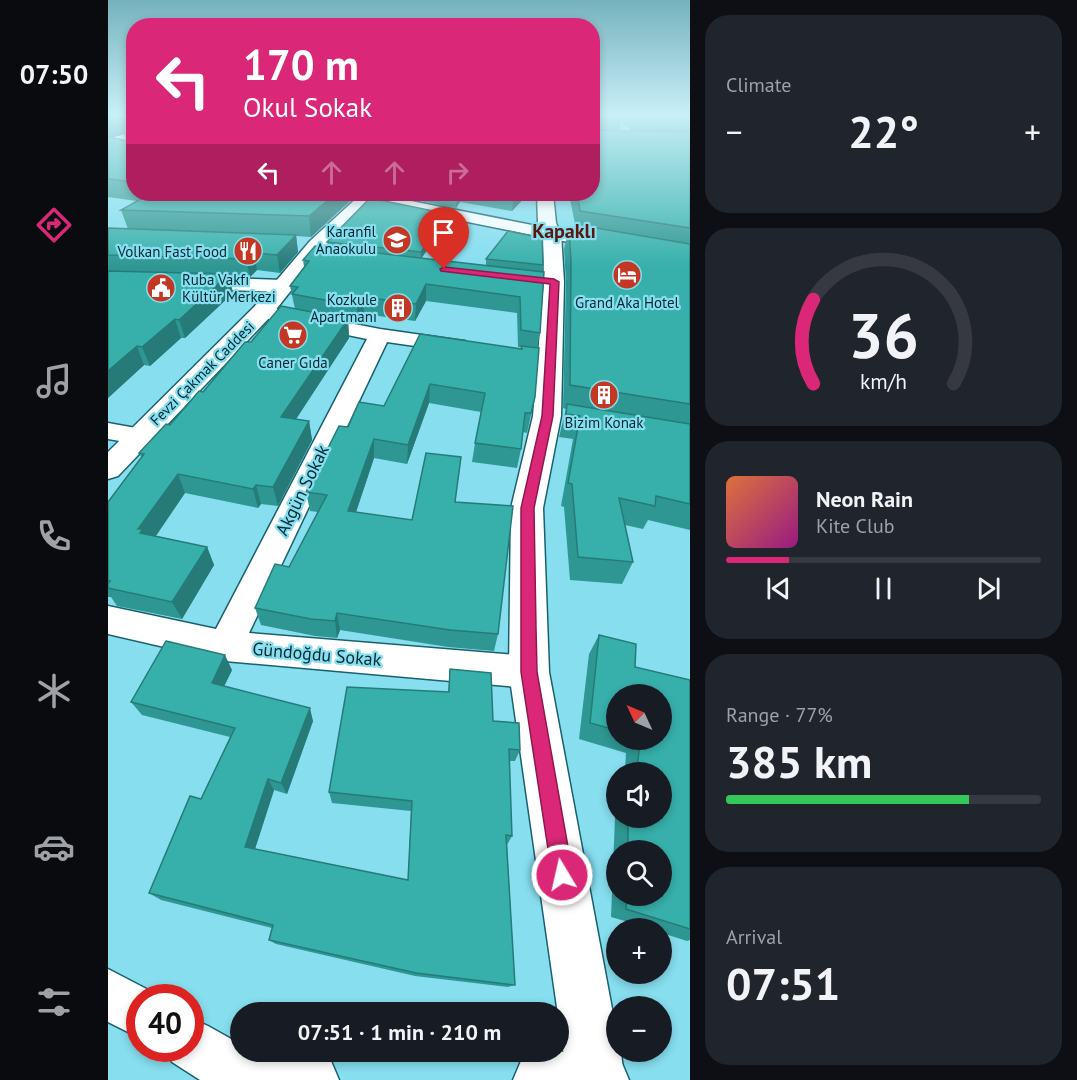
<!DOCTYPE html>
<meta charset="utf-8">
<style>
body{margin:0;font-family:"PT Sans",sans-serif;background:#20242c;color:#f1f3f6;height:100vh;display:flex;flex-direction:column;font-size:22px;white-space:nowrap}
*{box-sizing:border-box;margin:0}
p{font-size:20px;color:#9ea1a6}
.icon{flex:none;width:33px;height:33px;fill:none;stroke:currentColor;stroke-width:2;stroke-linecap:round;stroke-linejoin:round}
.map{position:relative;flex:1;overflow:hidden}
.panel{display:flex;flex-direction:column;gap:15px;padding:15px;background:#0d0f14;width:387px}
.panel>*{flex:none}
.top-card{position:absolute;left:18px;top:18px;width:474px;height:183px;border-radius:24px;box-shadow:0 3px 9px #0003;background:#db2777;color:#fff;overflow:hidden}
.needle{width:39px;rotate:314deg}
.buttons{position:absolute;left:498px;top:684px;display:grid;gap:12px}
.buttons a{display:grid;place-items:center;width:66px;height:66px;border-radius:50%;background:#171b24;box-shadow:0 3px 9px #0003;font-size:30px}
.speed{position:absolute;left:18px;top:984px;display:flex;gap:12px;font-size:30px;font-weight:700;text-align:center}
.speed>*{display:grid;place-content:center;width:78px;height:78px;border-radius:50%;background:#171b24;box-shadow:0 3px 9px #0003;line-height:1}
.speed .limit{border:9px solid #d22;background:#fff;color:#111}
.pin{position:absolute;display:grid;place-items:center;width:51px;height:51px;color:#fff;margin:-62px -26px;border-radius:50% 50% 50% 0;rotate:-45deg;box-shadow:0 0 6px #0007}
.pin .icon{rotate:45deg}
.me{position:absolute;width:66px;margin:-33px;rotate:351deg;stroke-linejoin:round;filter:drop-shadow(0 0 4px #0008)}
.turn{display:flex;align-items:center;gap:21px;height:126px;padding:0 18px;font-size:27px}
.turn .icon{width:78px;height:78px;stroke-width:2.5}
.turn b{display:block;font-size:42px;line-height:51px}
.lanes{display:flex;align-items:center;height:57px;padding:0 18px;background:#0003;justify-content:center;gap:30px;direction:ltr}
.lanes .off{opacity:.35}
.big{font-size:45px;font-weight:700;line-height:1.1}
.panel .tile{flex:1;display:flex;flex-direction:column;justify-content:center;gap:9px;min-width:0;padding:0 21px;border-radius:24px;background:#20242c}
.panel .dial{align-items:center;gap:0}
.dial svg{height:156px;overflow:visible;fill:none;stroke:#363941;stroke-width:7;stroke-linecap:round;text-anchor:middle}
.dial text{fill:#f1f3f6;stroke:none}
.song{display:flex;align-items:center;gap:18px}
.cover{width:72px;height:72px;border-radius:9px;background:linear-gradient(135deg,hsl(20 70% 55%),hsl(310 70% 35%))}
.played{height:6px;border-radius:3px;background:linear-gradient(90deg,#db2777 20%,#363941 20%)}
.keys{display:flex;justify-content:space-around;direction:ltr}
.heat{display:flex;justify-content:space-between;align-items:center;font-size:33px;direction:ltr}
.charge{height:9px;border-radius:4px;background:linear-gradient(90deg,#34c759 77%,#363941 0)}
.trip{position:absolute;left:122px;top:1002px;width:339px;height:60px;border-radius:30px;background:#171b24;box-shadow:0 3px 9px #0003;font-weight:700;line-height:60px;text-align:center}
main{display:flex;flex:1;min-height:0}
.tabs{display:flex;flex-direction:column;width:108px;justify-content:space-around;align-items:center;background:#090b0e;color:#9ea1a6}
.tabs .icon{width:42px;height:42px}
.tabs .on{color:#db2777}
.tabs b{font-size:27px;color:#f1f3f6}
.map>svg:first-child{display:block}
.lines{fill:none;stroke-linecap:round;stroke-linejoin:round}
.minor-casing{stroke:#19616d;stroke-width:3}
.tertiary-casing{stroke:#19616d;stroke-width:3}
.primary-casing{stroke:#19616d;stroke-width:3}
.minor{fill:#fff;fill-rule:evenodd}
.tertiary{fill:#fff;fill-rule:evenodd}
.primary{fill:#fff;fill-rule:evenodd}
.wall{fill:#2f9793;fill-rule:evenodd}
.shaded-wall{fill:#267b78}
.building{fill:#37b0ab;stroke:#267b78;stroke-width:1.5}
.route{fill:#db2777;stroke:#8e194d;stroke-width:1.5}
.labels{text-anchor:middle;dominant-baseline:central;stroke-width:4.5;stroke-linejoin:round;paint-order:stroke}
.far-poi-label{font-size:15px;fill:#022a31;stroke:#86deef;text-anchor:end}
.far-street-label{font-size:15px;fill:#022a31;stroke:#86deef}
.street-label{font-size:18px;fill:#022a31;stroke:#86deef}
.far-district-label{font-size:20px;font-weight:bold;fill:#5a170d;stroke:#86deef}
</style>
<main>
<nav class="tabs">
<b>07:50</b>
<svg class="icon on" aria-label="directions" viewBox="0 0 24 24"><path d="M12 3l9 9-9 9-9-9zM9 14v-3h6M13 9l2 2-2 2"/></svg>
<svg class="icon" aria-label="music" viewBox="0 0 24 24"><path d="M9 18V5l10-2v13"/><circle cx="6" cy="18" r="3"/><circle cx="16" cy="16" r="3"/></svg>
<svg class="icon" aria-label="phone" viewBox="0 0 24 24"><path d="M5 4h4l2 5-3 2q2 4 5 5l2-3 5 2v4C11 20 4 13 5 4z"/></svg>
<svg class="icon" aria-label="climate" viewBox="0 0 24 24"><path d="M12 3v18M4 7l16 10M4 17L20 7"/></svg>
<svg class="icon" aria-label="car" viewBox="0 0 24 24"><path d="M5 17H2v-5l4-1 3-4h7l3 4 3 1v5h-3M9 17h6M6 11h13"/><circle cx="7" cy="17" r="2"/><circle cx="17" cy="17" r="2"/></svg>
<svg class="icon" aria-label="filters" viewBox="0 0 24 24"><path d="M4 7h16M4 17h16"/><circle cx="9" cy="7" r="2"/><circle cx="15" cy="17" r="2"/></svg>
</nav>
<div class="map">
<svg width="582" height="1080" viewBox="0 0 582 1080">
<rect width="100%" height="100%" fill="#86deef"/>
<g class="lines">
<!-- minor casing -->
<g class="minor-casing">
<g id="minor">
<polygon points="0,274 175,280 182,282 184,286 182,290 175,292 0,286"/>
<polygon points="154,306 272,329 349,340 357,341 360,346 357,351 349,352 279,342 141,633 421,656 434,660 439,672 434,684 421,688 117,661 0,634 0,606 108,629 259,339 147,316 144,312 147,308"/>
<polygon points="0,423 39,430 43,436 39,442 30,444 0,439"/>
<polygon points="0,969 50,995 51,998 32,998 32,1038 0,1022"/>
<polygon points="82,1018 100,1026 132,1044 132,1052 204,1053 223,1061 231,1080 92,1080 64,1062 58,1048 82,1048"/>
<polygon points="488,1050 513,1061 521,1080 405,1080 413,1061 432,1053"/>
</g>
</g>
<!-- tertiary casing -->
<g class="tertiary-casing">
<g id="tertiary">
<polygon points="26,131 26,140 0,148 0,139"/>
<polygon points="253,194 266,194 268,196 216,249 162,317 10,476 0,479 0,452 146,307 202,241"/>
<polygon points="429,194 445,194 448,223 453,234 456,282 453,416 435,508 441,672 508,1030 508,1052 513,1052 516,1080 460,1080 459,1077 401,672 403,508 425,416 436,282 435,234 430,223"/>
</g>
</g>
<!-- primary casing -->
<g class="primary-casing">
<polygon id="primary" points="238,194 268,194 444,229 582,252 582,264 444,239 246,199"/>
</g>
<!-- minor -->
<use href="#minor" class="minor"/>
<!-- tertiary -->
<use href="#tertiary" class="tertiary"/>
<!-- primary -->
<use href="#primary" class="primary"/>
</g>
<!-- wall -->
<g class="wall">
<path d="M0,116H26V194H243V200L203,237L188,236L190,252L172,273L149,270L142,277L121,276L125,293L77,338H73L42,366L36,365L0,398V228L20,229L13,210L29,201L0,197ZM16,133L18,140L3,137Z"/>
<path d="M484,116H582V530L540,520L535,529L517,525L525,562L514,584L462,580L456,507L453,506L465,439L451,437L458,409L455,408L458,282L456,249L461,228L468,229L461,194H484ZM513,121L524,131H511Z"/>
<polygon points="277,194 420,194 404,211 352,202 348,208"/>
<polygon points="340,214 340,220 313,258 378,266 378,259 435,265 434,272 432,333 429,348 427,397 419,433 415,432 413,449 409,468 364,462 367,443 373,412 321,403 299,464 266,458 248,512 304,520 347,502 390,634 386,651 340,647 232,630 229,638 207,636 153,625 147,608 181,567 210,512 202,511 198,492 240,427 276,406 312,334 413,349 413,347 410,347 409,313 318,301 307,321 256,314 250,322 240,320 241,338 188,419 201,421 204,440 170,506 153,504 150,508 77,493 48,536 99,547 106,565 74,619 9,606 3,597 0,597 0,502 34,458 31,453 62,425 143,342 187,309 182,286 196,267 195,260 220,247 219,242"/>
<path d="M491,635L527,667L582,680V940L579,941L554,933V928H541L503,917L507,817L508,815V818H554V772H517L518,753L471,739L481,654ZM508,694L554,740H508ZM508,850H554V896H508Z"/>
<polygon points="342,669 385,721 412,750 407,761 401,761 404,836 399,845 407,985 400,987 307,976 168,944 161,940 164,928 53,900 41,893 93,799 122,737 34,715 23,702 124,670 116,686 205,721 179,794 166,790 147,849 300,880 303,811 224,803 221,792 340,692"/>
</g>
<!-- shaded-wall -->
<g class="shaded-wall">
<polygon points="14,116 23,116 23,129 14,127 16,133 0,138 0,120"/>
<polygon points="227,194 243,194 243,200 203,237 201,216"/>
<polygon points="349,194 353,194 352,202 348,208"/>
<polygon points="406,194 420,194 404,211"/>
<polygon points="340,214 340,220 313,259 313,252"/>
<polygon points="188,235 190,252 172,273 169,255"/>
<polygon points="146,253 149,270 142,277 138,259"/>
<polygon points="121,274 125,293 77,338 71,320"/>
<polygon points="318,284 318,301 307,321 308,304"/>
<polygon points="255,297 256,314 250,322 249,306"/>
<polygon points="67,319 73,338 42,366 34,347"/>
<polygon points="240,319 241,338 177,436 173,417"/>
<polygon points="29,346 36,365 0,398 0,371"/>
<polygon points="322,384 321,403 299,464 300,445"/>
<polygon points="201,421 204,440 170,506 165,487"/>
<polygon points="266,439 266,458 242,530 240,511"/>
<polygon points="70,474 77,493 42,544 30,529"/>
<polygon points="148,485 153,504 150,508 145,489"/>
<polygon points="99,547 106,565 74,619 64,602"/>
<polygon points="229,613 232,630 229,638 227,621"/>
<polygon points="117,655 124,670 111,697 104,683"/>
<polygon points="202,708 205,721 179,794 173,783"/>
<polygon points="160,779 166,790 145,855 137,847"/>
</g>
<!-- building -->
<g class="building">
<polygon points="0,116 14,116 0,120"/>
<polygon points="23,116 26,116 26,182 0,179 0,137 20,141 23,139 23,129 14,127 23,124"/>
<polygon points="484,116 510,116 514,119 488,118 485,128 488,130 582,132 582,228 472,211 469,194 484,194"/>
<polygon points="530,116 582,116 582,120 534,119"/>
<polygon points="42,194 227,194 201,216 13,210"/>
<polygon points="262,198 340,214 313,252 219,242"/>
<polygon points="476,226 582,244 582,404 462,385 463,261 461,228 478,231"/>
<polygon points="0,228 188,235 169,255 146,253 138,259 0,255"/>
<polygon points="400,231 434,238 435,265 378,259"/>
<polygon points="207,246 436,272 432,333 413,330 412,297 318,284 308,304 255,297 249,306 184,294 190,287 182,286 201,261 195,260"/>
<polygon points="0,271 121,274 71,320 67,319 34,347 29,346 0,371"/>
<polygon points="173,306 240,319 173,417 201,421 165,487 148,485 145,489 70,474 30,529 35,529 32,533 99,547 64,602 0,588 0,584 2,581 0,581 0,502 36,454 31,453 58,424 62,425 91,391 95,392 137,342 143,342"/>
<polygon points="312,334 414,349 413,346 431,348 427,397 423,413 417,413 413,449 367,443 377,393 322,384 300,445 266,439 240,511 304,520 318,453 353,457 347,502 405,506 390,634 342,630 229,613 227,621 203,619 147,608 167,564 181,567 219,495 198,492 231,426 240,427 251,402 276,406"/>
<polygon points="459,404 582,424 582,504 548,496 547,506 511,498 525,562 470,557 464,484 460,483 472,416 458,414"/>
<polygon points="491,635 528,644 527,667 582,680 582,929 518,909 519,896 554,896 554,850 520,850 520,818 554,818 554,772 529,772 532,740 554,740 554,694 508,694 508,730 482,723"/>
<polygon points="58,641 117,655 104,683 202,708 173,783 160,779 137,847 300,880 304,801 221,792 239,687 341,692 342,669 383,673 385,721 411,723 412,750 401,749 404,836 398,835 407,985 308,973 161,940 165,925 41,893 82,796 93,799 127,728 23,702"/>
</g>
<!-- sky -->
<linearGradient id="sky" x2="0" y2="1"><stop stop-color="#75b2bd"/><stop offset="0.43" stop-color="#c9f0f8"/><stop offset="1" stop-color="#c9f0f8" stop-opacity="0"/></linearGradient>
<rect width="582" height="267" fill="url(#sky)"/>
<!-- route -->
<polygon class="route" points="336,267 446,279 451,282 445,416 426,508 428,627 429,672 465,875 462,882 454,885 447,882 444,875 413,672 413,508 434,416 442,284 333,271 332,269"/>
<!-- icons -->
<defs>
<g id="school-disc" transform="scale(1.5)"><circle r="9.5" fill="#c33723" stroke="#86deef"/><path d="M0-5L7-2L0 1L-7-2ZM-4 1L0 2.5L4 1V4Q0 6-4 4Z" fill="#fff"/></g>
<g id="restaurant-disc" transform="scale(1.5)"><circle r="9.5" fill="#c33723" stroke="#86deef"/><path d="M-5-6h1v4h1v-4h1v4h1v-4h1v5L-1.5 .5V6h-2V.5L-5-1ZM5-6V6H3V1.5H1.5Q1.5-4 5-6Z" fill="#fff"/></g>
<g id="hotel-disc" transform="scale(1.5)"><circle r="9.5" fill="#c33723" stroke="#86deef"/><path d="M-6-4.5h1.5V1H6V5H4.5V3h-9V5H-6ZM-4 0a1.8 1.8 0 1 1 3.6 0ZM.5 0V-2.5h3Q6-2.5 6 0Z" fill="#fff"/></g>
<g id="civic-disc" transform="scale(1.5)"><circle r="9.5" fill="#c33723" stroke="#86deef"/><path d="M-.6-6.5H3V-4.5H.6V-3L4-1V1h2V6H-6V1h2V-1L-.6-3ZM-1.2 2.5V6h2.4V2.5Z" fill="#fff"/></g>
<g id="building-disc" transform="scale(1.5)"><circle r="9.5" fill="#c33723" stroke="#86deef"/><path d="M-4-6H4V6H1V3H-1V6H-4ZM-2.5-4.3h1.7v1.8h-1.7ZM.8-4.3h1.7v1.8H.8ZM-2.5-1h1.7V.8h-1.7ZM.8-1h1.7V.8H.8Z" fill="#fff"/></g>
<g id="supermarket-disc" transform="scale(1.5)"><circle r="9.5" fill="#c33723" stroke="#86deef"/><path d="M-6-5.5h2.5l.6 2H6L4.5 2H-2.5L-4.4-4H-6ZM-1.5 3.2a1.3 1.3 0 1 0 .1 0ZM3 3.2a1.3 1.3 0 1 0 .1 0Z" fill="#fff"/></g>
</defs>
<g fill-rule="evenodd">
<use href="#school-disc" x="289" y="240"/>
<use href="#restaurant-disc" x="140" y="251"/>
<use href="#hotel-disc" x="519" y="275"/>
<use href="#civic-disc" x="53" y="288"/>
<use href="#building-disc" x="290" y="308"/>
<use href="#supermarket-disc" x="185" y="335"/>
<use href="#building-disc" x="496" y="395"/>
</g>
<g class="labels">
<!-- far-poi labels -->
<g class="far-poi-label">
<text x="268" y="231">Karanfil<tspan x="268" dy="17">Anaokulu</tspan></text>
<text x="119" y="251">Volkan Fast Food</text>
<text x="74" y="279" text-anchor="start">Ruba Vakfı<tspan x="74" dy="17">Kültür Merkezi</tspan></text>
<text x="269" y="299">Kozkule<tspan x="269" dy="17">Apartmanı</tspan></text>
<text x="519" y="302" text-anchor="middle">Grand Aka Hotel</text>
<text x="185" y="362" text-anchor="middle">Caner Gıda</text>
<text x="496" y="422" text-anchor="middle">Bizim Konak</text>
</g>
<!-- far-street labels -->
<g class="far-street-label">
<text transform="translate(94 373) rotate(-45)">Fevzi Çakmak Caddesi</text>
</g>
<!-- street labels -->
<g class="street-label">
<text transform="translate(194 490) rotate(-64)">Akgün Sokak</text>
<text transform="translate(209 654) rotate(5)">Gündoğdu Sokak</text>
</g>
<!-- far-district labels -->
<g class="far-district-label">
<text x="456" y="231">Kapaklı</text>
</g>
</g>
</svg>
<div class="buttons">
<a><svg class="needle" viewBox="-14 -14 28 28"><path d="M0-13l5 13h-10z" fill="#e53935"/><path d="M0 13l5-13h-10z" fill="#9ea1a6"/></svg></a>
<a><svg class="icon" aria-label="sound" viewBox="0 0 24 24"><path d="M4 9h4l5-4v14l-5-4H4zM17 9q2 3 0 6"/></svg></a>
<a><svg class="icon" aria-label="search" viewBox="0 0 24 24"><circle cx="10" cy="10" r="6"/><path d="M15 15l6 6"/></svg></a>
<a>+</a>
<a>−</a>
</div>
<div class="speed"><div class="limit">40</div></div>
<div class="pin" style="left:336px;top:269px;background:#d93025"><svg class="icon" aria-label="arrive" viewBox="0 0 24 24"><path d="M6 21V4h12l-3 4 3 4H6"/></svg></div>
<svg class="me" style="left:454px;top:875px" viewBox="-20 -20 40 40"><circle r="17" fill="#db2777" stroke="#fff" stroke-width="3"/><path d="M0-11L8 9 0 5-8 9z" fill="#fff"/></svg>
<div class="trip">07:51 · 1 min · 210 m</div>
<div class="top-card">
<div class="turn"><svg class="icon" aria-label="left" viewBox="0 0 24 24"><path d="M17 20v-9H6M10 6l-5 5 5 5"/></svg><div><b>170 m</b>Okul Sokak</div></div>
<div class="lanes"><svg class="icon" aria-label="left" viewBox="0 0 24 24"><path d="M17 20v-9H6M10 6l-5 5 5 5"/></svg><svg class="icon off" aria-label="ahead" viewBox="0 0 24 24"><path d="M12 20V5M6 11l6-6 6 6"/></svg><svg class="icon off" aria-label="ahead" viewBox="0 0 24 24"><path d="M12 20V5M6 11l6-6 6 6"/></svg><svg class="icon off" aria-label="right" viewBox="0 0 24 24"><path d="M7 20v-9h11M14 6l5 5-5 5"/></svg></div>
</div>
</div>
<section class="panel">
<div class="tile"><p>Climate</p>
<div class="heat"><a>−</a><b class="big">22°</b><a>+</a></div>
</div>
<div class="tile dial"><svg viewBox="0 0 100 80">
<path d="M14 69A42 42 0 1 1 86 69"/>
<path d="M14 69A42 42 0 0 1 14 26" stroke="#db2777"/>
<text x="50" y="56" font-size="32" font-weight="700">36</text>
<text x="50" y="72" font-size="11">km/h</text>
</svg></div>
<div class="tile">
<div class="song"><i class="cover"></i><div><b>Neon Rain</b><p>Kite Club</p></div></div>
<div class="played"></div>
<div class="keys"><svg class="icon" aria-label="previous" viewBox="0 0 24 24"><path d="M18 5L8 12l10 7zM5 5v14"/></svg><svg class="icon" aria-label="pause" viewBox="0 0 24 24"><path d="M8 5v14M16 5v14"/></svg><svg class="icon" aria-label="next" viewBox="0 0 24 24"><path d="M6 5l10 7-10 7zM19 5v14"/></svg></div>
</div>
<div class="tile"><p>Range · 77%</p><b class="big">385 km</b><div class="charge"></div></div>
<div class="tile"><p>Arrival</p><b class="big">07:51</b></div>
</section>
</main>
